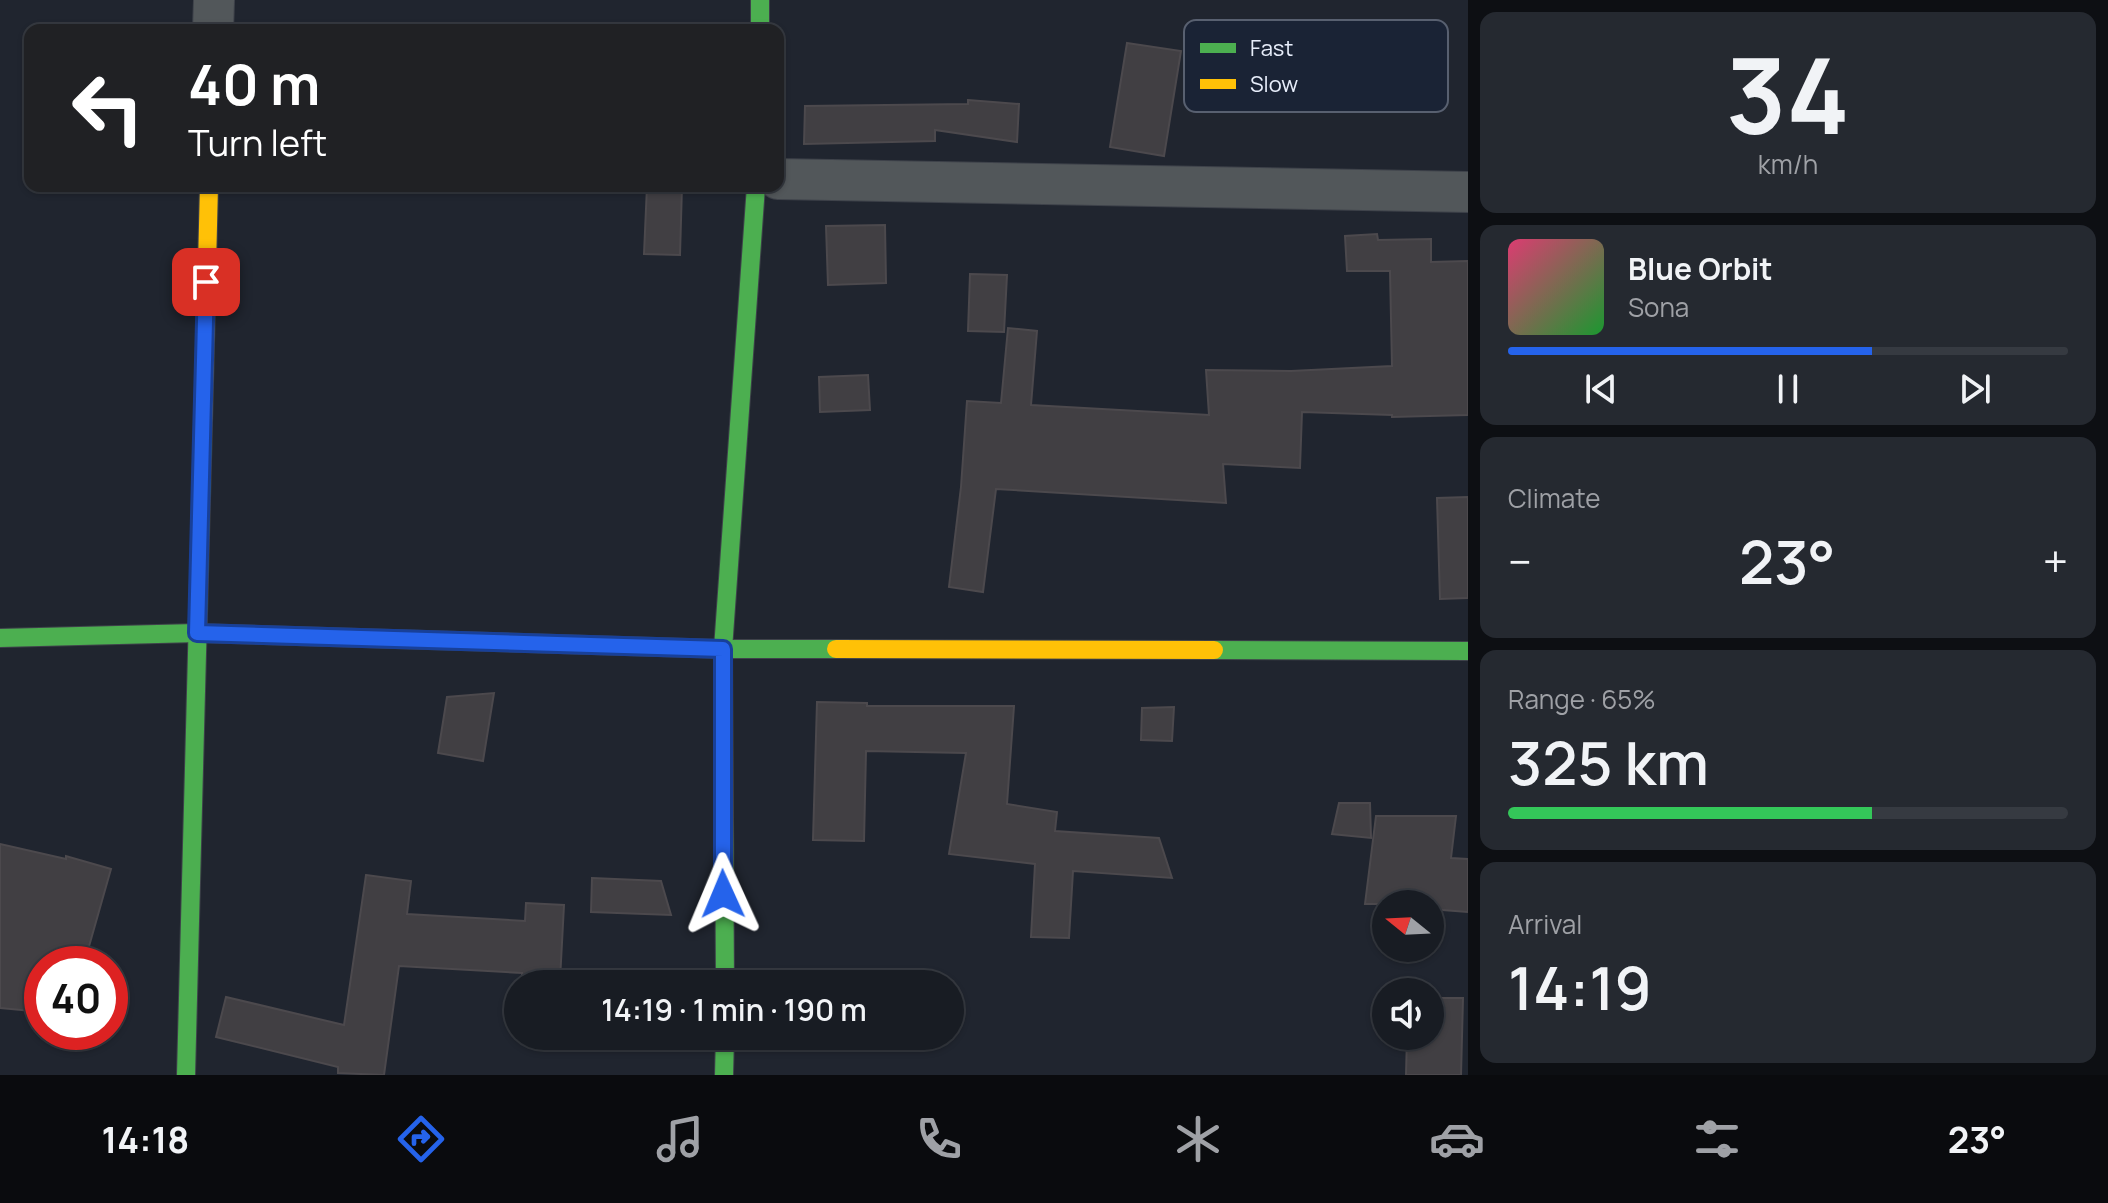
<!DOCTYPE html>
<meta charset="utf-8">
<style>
body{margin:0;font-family:Manrope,sans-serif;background:#252930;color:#f1f3f6;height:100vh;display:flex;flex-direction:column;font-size:30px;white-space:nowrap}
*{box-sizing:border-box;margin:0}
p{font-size:26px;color:#9fa1a6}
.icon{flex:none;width:44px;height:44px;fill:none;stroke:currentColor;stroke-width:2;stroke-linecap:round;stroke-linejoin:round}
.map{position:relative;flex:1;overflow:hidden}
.drawer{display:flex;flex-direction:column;gap:12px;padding:12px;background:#0d0f13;width:640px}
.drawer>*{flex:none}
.top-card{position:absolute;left:24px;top:24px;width:760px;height:168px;border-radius:16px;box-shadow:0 2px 6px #0004,0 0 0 2px #363a41;background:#202124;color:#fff;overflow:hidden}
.needle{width:52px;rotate:288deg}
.buttons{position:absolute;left:1372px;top:890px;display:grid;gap:16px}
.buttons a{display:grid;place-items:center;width:72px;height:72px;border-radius:50%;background:#181c23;box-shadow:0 2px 6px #0004,0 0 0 2px #363a41;font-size:40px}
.speed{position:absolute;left:24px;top:946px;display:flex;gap:16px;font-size:40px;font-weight:700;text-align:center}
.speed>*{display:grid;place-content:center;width:104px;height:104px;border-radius:50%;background:#181c23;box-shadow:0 2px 6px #0004,0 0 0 2px #363a41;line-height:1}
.speed .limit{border:12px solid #d22;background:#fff;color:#111}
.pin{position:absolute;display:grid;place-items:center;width:68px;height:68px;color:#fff;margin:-34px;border-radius:16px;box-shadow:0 4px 12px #0006}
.me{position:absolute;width:88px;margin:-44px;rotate:359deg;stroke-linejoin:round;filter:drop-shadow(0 0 6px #0008)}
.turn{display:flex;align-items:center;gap:28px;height:168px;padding:0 32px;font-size:36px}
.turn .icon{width:104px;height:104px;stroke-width:2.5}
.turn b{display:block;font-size:56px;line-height:68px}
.big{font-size:60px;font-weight:600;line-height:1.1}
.drawer .widget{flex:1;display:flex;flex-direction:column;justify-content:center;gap:12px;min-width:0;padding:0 28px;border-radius:16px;background:#252930}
.drawer .dial{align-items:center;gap:0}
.dial b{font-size:104px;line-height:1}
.song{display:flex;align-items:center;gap:24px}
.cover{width:96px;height:96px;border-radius:12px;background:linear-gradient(135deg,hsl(340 70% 55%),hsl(130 70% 35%))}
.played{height:8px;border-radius:4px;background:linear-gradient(90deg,#2563eb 65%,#363a41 65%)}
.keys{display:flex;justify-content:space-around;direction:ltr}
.heat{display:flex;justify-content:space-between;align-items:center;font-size:44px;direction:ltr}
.charge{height:12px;border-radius:6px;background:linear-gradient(90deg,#34c759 65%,#363a41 0)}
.trip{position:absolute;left:504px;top:970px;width:460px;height:80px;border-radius:40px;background:#181c23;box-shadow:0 2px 6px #0004,0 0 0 2px #363a41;font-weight:600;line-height:80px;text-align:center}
.tab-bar{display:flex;height:128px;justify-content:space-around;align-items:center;background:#0a0b0e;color:#9fa1a6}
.tab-bar .icon{width:56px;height:56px}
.tab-bar .on{color:#2563eb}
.tab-bar b{font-size:36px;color:#f1f3f6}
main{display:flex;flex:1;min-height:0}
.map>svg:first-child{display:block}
.building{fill:#413f43;stroke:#4c494d;stroke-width:2}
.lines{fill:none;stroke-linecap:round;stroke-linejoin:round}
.street-casing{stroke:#3e424a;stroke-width:42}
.fast-casing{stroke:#3e424a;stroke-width:20}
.slow-casing{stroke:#3e424a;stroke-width:20}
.street{stroke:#52575a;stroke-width:40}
.fast{stroke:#4caf50;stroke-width:18}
.slow{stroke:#ffc107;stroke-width:18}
.route-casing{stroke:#184099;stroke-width:20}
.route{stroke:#2563eb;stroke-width:14}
.key{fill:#1a2335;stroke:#586070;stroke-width:2}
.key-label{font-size:22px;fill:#e8eefb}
</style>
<main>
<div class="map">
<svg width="1468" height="1075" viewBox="0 0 1468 1075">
<rect width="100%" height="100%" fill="#20252f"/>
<!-- building -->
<g class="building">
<polygon points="1127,43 1181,51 1164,156 1110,147"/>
<polygon points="968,100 1019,104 1017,142 935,130 935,141 804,144 805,106 968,104"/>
<polygon points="647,186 682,186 680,255 644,254"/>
<polygon points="885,225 886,283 828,285 826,226"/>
<polygon points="1377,234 1378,240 1431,239 1431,262 1468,261 1468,415 1392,417 1392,415 1302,412 1300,468 1223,464 1226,503 996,489 983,592 949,587 961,487 967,401 1001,403 1008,328 1037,331 1031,405 1209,415 1206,370 1291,371 1392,366 1390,271 1347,271 1345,236"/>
<polygon points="970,274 1007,275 1004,332 968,331"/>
<polygon points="868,375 870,410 820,412 819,377"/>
<polygon points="1468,497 1468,598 1440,599 1437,498"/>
<polygon points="494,693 483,761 438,753 447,697"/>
<polygon points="817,702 867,703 867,706 1014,706 1007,804 1057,812 1055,831 1159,838 1172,878 1073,871 1069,938 1031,937 1035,864 949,854 966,753 866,751 864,841 813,840"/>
<polygon points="1174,707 1172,741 1141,740 1142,708"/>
<polygon points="1339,803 1370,803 1371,838 1332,834"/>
<polygon points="1376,816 1456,816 1451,858 1468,859 1468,912 1430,909 1430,904 1365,904"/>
<polygon points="0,844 66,859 66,856 111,869 84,964 42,964 42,1012 0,1008"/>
<polygon points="366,875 411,881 407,914 525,921 526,903 564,905 560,980 522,978 522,973 399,966 384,1075 338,1073 338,1067 216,1037 226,997 344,1025"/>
<polygon points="592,878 661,881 671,915 591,912"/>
<polygon points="1430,998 1463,998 1461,1075 1406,1075 1407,1036 1430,1036"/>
</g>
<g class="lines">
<!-- street casing -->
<g class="street-casing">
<g id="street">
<polyline points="213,30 214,0"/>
<polyline points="778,179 1468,192"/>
</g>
</g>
<!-- fast casing -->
<g class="fast-casing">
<g id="fast">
<polyline points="760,0 760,30"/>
<polyline points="0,638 197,633 723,649 836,649"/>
<polyline points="1214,650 1468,651"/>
<polyline points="725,984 723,649 756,186"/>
<polyline points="186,1075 203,423"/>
<polyline points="724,1075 725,1036"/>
</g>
</g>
<!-- slow casing -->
<g class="slow-casing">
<g id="slow">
<polyline points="203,423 209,186"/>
<polyline points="836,649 1214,650"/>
</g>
</g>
<!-- street -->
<use href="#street" class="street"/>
<!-- fast -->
<use href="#fast" class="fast"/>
<!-- slow -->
<use href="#slow" class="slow"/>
</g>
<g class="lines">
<!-- route casing -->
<g class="route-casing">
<polyline id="route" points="206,282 197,633 723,649 723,894"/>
</g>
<!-- route -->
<use href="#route" class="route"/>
</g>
<!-- legend -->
<rect x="1184" y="20" width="264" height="92" rx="12" class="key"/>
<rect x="1200" y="43" width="36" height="10" fill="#4caf50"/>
<rect x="1200" y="79" width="36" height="10" fill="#ffc107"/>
<g class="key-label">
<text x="1250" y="56">Fast</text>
<text x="1250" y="92">Slow</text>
</g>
</svg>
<div class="buttons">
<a><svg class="needle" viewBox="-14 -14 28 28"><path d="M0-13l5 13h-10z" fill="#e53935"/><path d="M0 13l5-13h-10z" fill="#9fa1a6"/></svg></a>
<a><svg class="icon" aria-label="sound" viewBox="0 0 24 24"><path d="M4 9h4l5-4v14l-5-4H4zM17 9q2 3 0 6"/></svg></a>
</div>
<div class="speed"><div class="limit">40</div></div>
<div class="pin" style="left:206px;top:282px;background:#d93025"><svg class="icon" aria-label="arrive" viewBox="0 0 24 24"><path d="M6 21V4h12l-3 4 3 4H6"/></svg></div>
<svg class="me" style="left:723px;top:894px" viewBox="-20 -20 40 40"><path d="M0-17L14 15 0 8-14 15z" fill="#2563eb" stroke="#fff" stroke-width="4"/></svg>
<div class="trip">14:19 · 1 min · 190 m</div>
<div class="top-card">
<div class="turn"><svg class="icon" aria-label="left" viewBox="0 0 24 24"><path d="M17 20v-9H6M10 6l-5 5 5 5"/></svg><div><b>40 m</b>Turn left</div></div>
</div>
</div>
<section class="drawer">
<div class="widget dial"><b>34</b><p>km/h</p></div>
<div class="widget">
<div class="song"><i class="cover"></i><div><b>Blue Orbit</b><p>Sona</p></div></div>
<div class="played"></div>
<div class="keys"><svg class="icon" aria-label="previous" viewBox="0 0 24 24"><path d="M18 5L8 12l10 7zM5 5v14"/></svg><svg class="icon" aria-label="pause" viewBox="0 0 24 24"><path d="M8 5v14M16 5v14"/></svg><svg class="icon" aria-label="next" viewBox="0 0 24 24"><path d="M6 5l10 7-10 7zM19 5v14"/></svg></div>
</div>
<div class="widget"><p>Climate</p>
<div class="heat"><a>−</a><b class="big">23°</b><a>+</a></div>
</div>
<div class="widget"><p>Range · 65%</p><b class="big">325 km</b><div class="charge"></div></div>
<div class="widget"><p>Arrival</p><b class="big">14:19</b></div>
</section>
</main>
<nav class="tab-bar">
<b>14:18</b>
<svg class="icon on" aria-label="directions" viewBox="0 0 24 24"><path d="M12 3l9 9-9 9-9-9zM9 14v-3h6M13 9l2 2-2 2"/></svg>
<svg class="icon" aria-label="music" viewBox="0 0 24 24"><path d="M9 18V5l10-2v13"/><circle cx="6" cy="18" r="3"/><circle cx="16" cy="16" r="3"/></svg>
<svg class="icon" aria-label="phone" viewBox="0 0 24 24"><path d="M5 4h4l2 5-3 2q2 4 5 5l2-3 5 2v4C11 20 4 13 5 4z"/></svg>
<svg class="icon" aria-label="climate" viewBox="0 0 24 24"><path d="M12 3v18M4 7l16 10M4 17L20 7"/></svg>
<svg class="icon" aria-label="car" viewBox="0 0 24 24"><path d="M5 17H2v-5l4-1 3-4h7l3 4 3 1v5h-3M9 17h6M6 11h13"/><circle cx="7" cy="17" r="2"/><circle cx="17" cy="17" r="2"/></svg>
<svg class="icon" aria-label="filters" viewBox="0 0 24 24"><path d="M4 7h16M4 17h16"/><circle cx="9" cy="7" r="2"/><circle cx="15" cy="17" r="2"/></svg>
<b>23°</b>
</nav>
